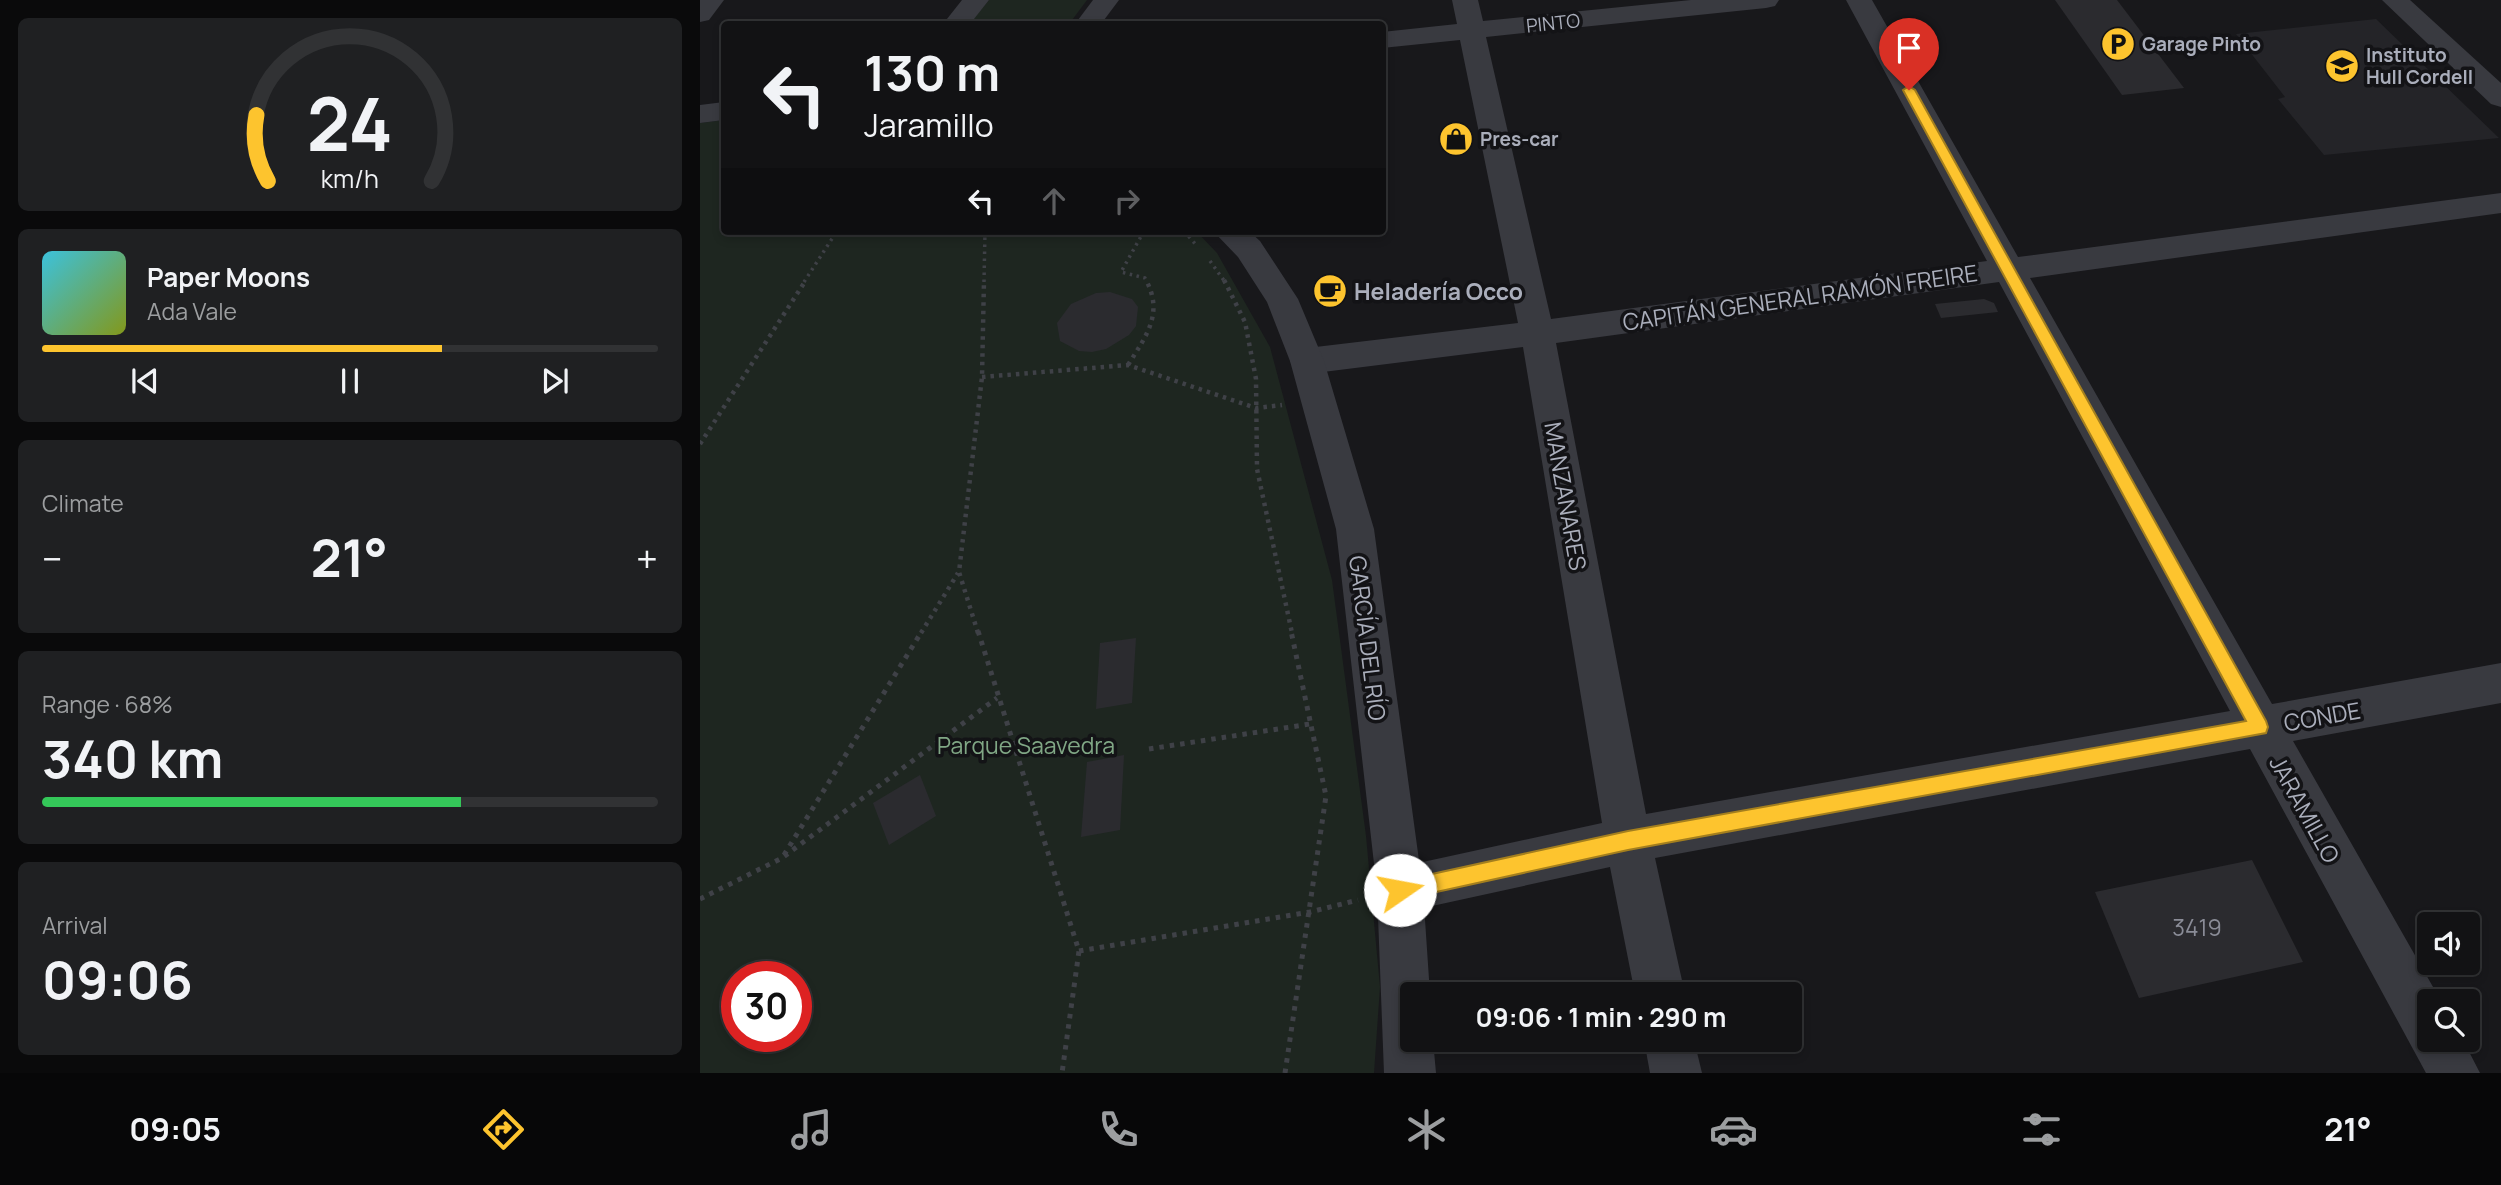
<!DOCTYPE html>
<meta charset="utf-8">
<style>
body{margin:0;font-family:Manrope,sans-serif;background:#1f2022;color:#f1f3f6;height:100vh;display:flex;flex-direction:column;font-size:26px;white-space:nowrap}
*{box-sizing:border-box;margin:0}
p{font-size:23px;color:#9c9ea0}
.icon{flex:none;width:38px;height:38px;fill:none;stroke:currentColor;stroke-width:2;stroke-linecap:round;stroke-linejoin:round}
.map{position:relative;flex:1;overflow:hidden}
.details{display:flex;flex-direction:column;gap:18px;padding:18px;background:#0a0a0b;width:700px}
.details>*{flex:none}
.hud{position:absolute;left:21px;top:21px;width:665px;height:214px;border-radius:7px;box-shadow:0 4px 10px #0003,0 0 0 2px #313234;background:#121214;color:#f1f3f6;overflow:hidden}
.fabs{position:absolute;left:1717px;top:912px;display:grid;gap:14px}
.fabs a{display:grid;place-items:center;width:63px;height:63px;border-radius:7px;background:#121214;box-shadow:0 4px 10px #0003,0 0 0 2px #313234;font-size:35px}
.speed{position:absolute;left:21px;top:961px;display:flex;gap:14px;font-size:35px;font-weight:700;text-align:center}
.speed>*{display:grid;place-content:center;width:91px;height:91px;border-radius:50%;background:#121214;box-shadow:0 4px 10px #0003,0 0 0 2px #313234;line-height:1}
.speed .limit{border:10px solid #d22;background:#fff;color:#111}
.pin{position:absolute;display:grid;place-items:center;width:60px;height:60px;color:#fff;margin:-72px -30px;border-radius:50% 50% 50% 0;rotate:-45deg;box-shadow:0 0 7px #0007}
.pin .icon{rotate:45deg}
.me{position:absolute;width:77px;margin:-38px;rotate:78deg;stroke-linejoin:round;filter:drop-shadow(0 0 5px #0008)}
.turn{display:flex;align-items:center;gap:24px;height:147px;padding:0 28px;font-size:32px}
.turn .icon{width:91px;height:91px;stroke-width:2.5}
.turn b{display:block;font-size:49px;line-height:60px}
.lanes{display:flex;align-items:center;height:66px;padding:0 28px;background:#0003;justify-content:center;gap:35px;direction:ltr}
.lanes .off{opacity:.35}
.big{font-size:52px;font-weight:700;line-height:1.1}
.details .card{flex:1;display:flex;flex-direction:column;justify-content:center;gap:10px;min-width:0;padding:0 24px;border-radius:10px;background:#1f2022}
.details .dial{align-items:center;gap:0}
.dial svg{height:182px;overflow:visible;fill:none;stroke:#313234;stroke-width:7;stroke-linecap:round;text-anchor:middle}
.dial text{fill:#f1f3f6;stroke:none}
.song{display:flex;align-items:center;gap:21px}
.cover{width:84px;height:84px;border-radius:10px;background:linear-gradient(135deg,hsl(190 70% 55%),hsl(70 70% 35%))}
.played{height:7px;border-radius:4px;background:linear-gradient(90deg,#fdc42e 65%,#313234 65%)}
.keys{display:flex;justify-content:space-around;direction:ltr}
.heat{display:flex;justify-content:space-between;align-items:center;font-size:38px;direction:ltr}
.charge{height:10px;border-radius:5px;background:linear-gradient(90deg,#34c759 68%,#313234 0)}
.trip{position:absolute;left:700px;top:982px;width:402px;height:70px;border-radius:7px;background:#121214;box-shadow:0 4px 10px #0003,0 0 0 2px #313234;font-weight:700;line-height:70px;text-align:center}
.menu{display:flex;height:112px;justify-content:space-around;align-items:center;background:#070708;color:#9c9ea0}
.menu .icon{width:49px;height:49px}
.menu .on{color:#fdc42e}
.menu b{font-size:32px;color:#f1f3f6}
main{display:flex;flex:1;min-height:0}
.map>svg:first-child{display:block}
.built{fill:#242428}
.green{fill:#1e2620;fill-rule:evenodd}
.building{fill:#2b2b2f}
.lines{fill:none;stroke-linecap:round;stroke-linejoin:round}
.path-far2{stroke:#3f4147;stroke-width:3.5;stroke-dasharray:2.5 4.5;stroke-linecap:butt}
.path-far1{stroke:#3f4147;stroke-width:4.5;stroke-dasharray:3.5 5;stroke-linecap:butt}
.path{stroke:#3f4147;stroke-width:5;stroke-dasharray:4.5 6;stroke-linecap:butt}
.minor{fill:#393a40;fill-rule:evenodd}
.tertiary{fill:#393a40;fill-rule:evenodd}
.route{fill:#fdc42e;stroke:#a47f1e;stroke-width:2}
.labels{text-anchor:middle;dominant-baseline:central;stroke-width:7;stroke-linejoin:round;paint-order:stroke}
.far-street-label{font-size:19px;fill:#aaaebb;stroke:#131316}
.far-poi-label{font-size:19px;font-weight:bold;fill:#aaaebb;stroke:#131316;text-anchor:start}
.poi-label{font-size:23px;font-weight:bold;fill:#aaaebb;stroke:#131316;text-anchor:start}
.street-label{font-size:23px;fill:#aaaebb;stroke:#131316}
.park-label{font-size:23px;fill:#80a785;stroke:#131316}
.near-number-label{font-size:23px;fill:#8a8c97}
</style>
<main>
<section class="details">
<div class="card dial"><svg viewBox="0 0 100 80">
<path d="M14 69A42 42 0 1 1 86 69"/>
<path d="M14 69A42 42 0 0 1 9 40" stroke="#fdc42e"/>
<text x="50" y="56" font-size="32" font-weight="700">24</text>
<text x="50" y="72" font-size="11">km/h</text>
</svg></div>
<div class="card">
<div class="song"><i class="cover"></i><div><b>Paper Moons</b><p>Ada Vale</p></div></div>
<div class="played"></div>
<div class="keys"><svg class="icon" aria-label="previous" viewBox="0 0 24 24"><path d="M18 5L8 12l10 7zM5 5v14"/></svg><svg class="icon" aria-label="pause" viewBox="0 0 24 24"><path d="M8 5v14M16 5v14"/></svg><svg class="icon" aria-label="next" viewBox="0 0 24 24"><path d="M6 5l10 7-10 7zM19 5v14"/></svg></div>
</div>
<div class="card"><p>Climate</p>
<div class="heat"><a>−</a><b class="big">21°</b><a>+</a></div>
</div>
<div class="card"><p>Range · 68%</p><b class="big">340 km</b><div class="charge"></div></div>
<div class="card"><p>Arrival</p><b class="big">09:06</b></div>
</section>
<div class="map">
<svg width="1801" height="1073" viewBox="0 0 1801 1073">
<rect width="100%" height="100%" fill="#18181b"/>
<!-- built -->
<polygon class="built" points="1676,19 1799,138 1624,155 1578,99 1585,97 1536,34"/>
<!-- green -->
<g class="green">
<polygon points="289,0 387,0 369,24 269,24"/>
<path d="M24,120V231H496L517,253L570,347L632,580L666,836L680,987L674,1073H0V123ZM37,976H96V1036H37Z"/>
</g>
<!-- building -->
<g class="building">
<polygon points="1355,0 1417,0 1484,88 1422,95"/>
<polygon points="410,292 432,299 438,307 436,326 429,335 406,349 392,352 379,351 360,341 357,323 371,304 396,293"/>
<polygon points="1284,299 1294,303 1298,312 1241,318 1235,304"/>
<polygon points="436,638 432,703 396,709 400,643"/>
<polygon points="424,755 420,830 381,837 387,762"/>
<polygon points="220,775 236,816 189,845 173,803"/>
<polygon points="1552,860 1603,962 1439,998 1395,892"/>
</g>
<g class="lines">
<!-- path-far2 -->
<g class="path-far2">
<polyline points="180,231 285,234"/>
<polyline points="444,231 421,272 445,278 447,282"/>
<polyline points="484,231 497,246"/>
<polyline points="510,261 525,282"/>
<polyline points="104,282 137,231"/>
<polyline points="284,282 285,231"/>
</g>
<!-- path-far1 -->
<g class="path-far1">
<polyline points="524,280 545,322 556,379 557,469 592,633"/>
<path d="M428,365C446,336 464,314 446,280"/>
<polyline points="282,377 428,365 556,408 582,405"/>
<polyline points="0,444 106,280"/>
<polyline points="221,633 258,573"/>
<polyline points="278,633 259,572 282,377 284,280"/>
</g>
<!-- path -->
<g class="path">
<polyline points="278,631 379,951 362,1073"/>
<polyline points="449,749 610,724"/>
<polyline points="84,855 222,631"/>
<polyline points="0,899 82,858 297,698"/>
<polyline points="379,951 610,912 658,900"/>
<polyline points="585,1073 626,796 591,631"/>
</g>
<!-- minor -->
<g class="minor">
<polygon points="0,0 24,0 9,20 0,22"/>
<path d="M752,0H778L783,21L991,0H1079L1075,6L1066,8L786,37L851,319L1287,261L1146,0H1172L1318,257L1801,193V213L1330,278L1572,704L1801,663V703L1593,741L1741,1001H1729V1040H1763L1780,1073H1726L1550,749L955,858L985,994H935L910,867L700,913L683,907L677,890L683,873L700,867L902,823L823,347L607,374L595,370L590,361L595,352L607,348L818,323L760,40L682,48V32L757,24ZM1299,282L1530,711L946,814L856,343Z"/>
<polygon points="944,1040 994,1040 1002,1073 950,1073"/>
</g>
<!-- tertiary -->
<g class="tertiary">
<polygon points="262,0 289,0 270,24 243,24"/>
<polygon points="393,0 419,0 401,24 375,24"/>
<polygon points="1682,0 1710,0 1801,83 1801,107 1791,104"/>
<polygon points="24,102 24,120 0,123 0,105"/>
<polygon points="513,231 549,231 560,241 598,299 624,361 674,529 723,890 730,994 712,994 712,1040 733,1040 736,1073 684,1073 677,890 636,529 590,361 567,302 538,257"/>
</g>
</g>
<!-- route -->
<polygon class="route" points="1209,86 1215,90 1566,721 1568,727 1566,733 928,850 700,900 693,897 691,890 693,883 700,881 928,831 1546,721 1203,90"/>
<!-- icons -->
<defs>
<g id="parking-disc" transform="scale(1.75)"><circle r="9.5" fill="#fdc42e" stroke="#131316"/><path d="M-3.5-5.5H1a3.5 3.5 0 0 1 0 7H-1V5.5H-3.5ZM-1-3.4V-.6H.8a1.4 1.4 0 0 0 0-2.8Z" fill="#111"/></g>
<g id="school-disc" transform="scale(1.75)"><circle r="9.5" fill="#fdc42e" stroke="#131316"/><path d="M0-5L7-2L0 1L-7-2ZM-4 1L0 2.5L4 1V4Q0 6-4 4Z" fill="#111"/></g>
<g id="shop-disc" transform="scale(1.75)"><circle r="9.5" fill="#fdc42e" stroke="#131316"/><path d="M-5-2.5h2.3a2.7 3.5 0 0 1 5.4 0H5L5.5 6h-11ZM-1.5-2.5h3a1.5 2.3 0 0 0-3 0Z" fill="#111"/></g>
<g id="cafe-disc" transform="scale(1.75)"><circle r="9.5" fill="#fdc42e" stroke="#131316"/><path d="M-5.5-4.5H6V0H3Q3 3.5 0 3.5H-2.5Q-5.5 3.5-5.5 0ZM3-3.2v2h1.7v-2ZM-6 4.5H4V6H-6Z" fill="#111"/></g>
</defs>
<g fill-rule="evenodd">
<use href="#parking-disc" x="1418" y="44"/>
<use href="#school-disc" x="1642" y="66"/>
<use href="#shop-disc" x="756" y="139"/>
<use href="#cafe-disc" x="630" y="291"/>
</g>
<g class="labels">
<!-- far-street labels -->
<g class="far-street-label">
<text transform="translate(853 23) rotate(-6)">PINTO</text>
</g>
<!-- far-poi labels -->
<g class="far-poi-label">
<text x="1442" y="44">Garage Pinto</text>
<text x="1666" y="55">Instituto<tspan x="1666" dy="22">Hull Cordell</tspan></text>
<text x="780" y="139">Pres-car</text>
</g>
<!-- poi labels -->
<g class="poi-label">
<text x="654" y="291">Heladería Occo</text>
</g>
<!-- street labels -->
<g class="street-label">
<text transform="translate(1100 297) rotate(-8)">CAPITÁN GENERAL RAMÓN FREIRE</text>
<text transform="translate(866 496) rotate(80)">MANZANARES</text>
<text transform="translate(668 638) rotate(83)">GARCÍA DEL RÍO</text>
<text transform="translate(1622 716) rotate(-10)">CONDE</text>
<text transform="translate(1605 809) rotate(61)">JARAMILLO</text>
</g>
<!-- park labels -->
<g class="park-label">
<text x="326" y="745">Parque Saavedra</text>
</g>
<!-- near-number labels -->
<g class="near-number-label">
<text x="1497" y="927">3419</text>
</g>
</g>
</svg>
<div class="fabs">
<a><svg class="icon" aria-label="sound" viewBox="0 0 24 24"><path d="M4 9h4l5-4v14l-5-4H4zM17 9q2 3 0 6"/></svg></a>
<a><svg class="icon" aria-label="search" viewBox="0 0 24 24"><circle cx="10" cy="10" r="6"/><path d="M15 15l6 6"/></svg></a>
</div>
<div class="speed"><div class="limit">30</div></div>
<div class="pin" style="left:1209px;top:90px;background:#d93025"><svg class="icon" aria-label="arrive" viewBox="0 0 24 24"><path d="M6 21V4h12l-3 4 3 4H6"/></svg></div>
<svg class="me" style="left:700px;top:890px" viewBox="-20 -20 40 40"><circle r="19" fill="#fff"/><path d="M0-13L10 11 0 6-10 11z" fill="#fdc42e"/></svg>
<div class="trip">09:06 · 1 min · 290 m</div>
<div class="hud">
<div class="turn"><svg class="icon" aria-label="left" viewBox="0 0 24 24"><path d="M17 20v-9H6M10 6l-5 5 5 5"/></svg><div><b>130 m</b>Jaramillo</div></div>
<div class="lanes"><svg class="icon" aria-label="left" viewBox="0 0 24 24"><path d="M17 20v-9H6M10 6l-5 5 5 5"/></svg><svg class="icon off" aria-label="ahead" viewBox="0 0 24 24"><path d="M12 20V5M6 11l6-6 6 6"/></svg><svg class="icon off" aria-label="right" viewBox="0 0 24 24"><path d="M7 20v-9h11M14 6l5 5-5 5"/></svg></div>
</div>
</div>
</main>
<nav class="menu">
<b>09:05</b>
<svg class="icon on" aria-label="directions" viewBox="0 0 24 24"><path d="M12 3l9 9-9 9-9-9zM9 14v-3h6M13 9l2 2-2 2"/></svg>
<svg class="icon" aria-label="music" viewBox="0 0 24 24"><path d="M9 18V5l10-2v13"/><circle cx="6" cy="18" r="3"/><circle cx="16" cy="16" r="3"/></svg>
<svg class="icon" aria-label="phone" viewBox="0 0 24 24"><path d="M5 4h4l2 5-3 2q2 4 5 5l2-3 5 2v4C11 20 4 13 5 4z"/></svg>
<svg class="icon" aria-label="climate" viewBox="0 0 24 24"><path d="M12 3v18M4 7l16 10M4 17L20 7"/></svg>
<svg class="icon" aria-label="car" viewBox="0 0 24 24"><path d="M5 17H2v-5l4-1 3-4h7l3 4 3 1v5h-3M9 17h6M6 11h13"/><circle cx="7" cy="17" r="2"/><circle cx="17" cy="17" r="2"/></svg>
<svg class="icon" aria-label="filters" viewBox="0 0 24 24"><path d="M4 7h16M4 17h16"/><circle cx="9" cy="7" r="2"/><circle cx="15" cy="17" r="2"/></svg>
<b>21°</b>
</nav>
